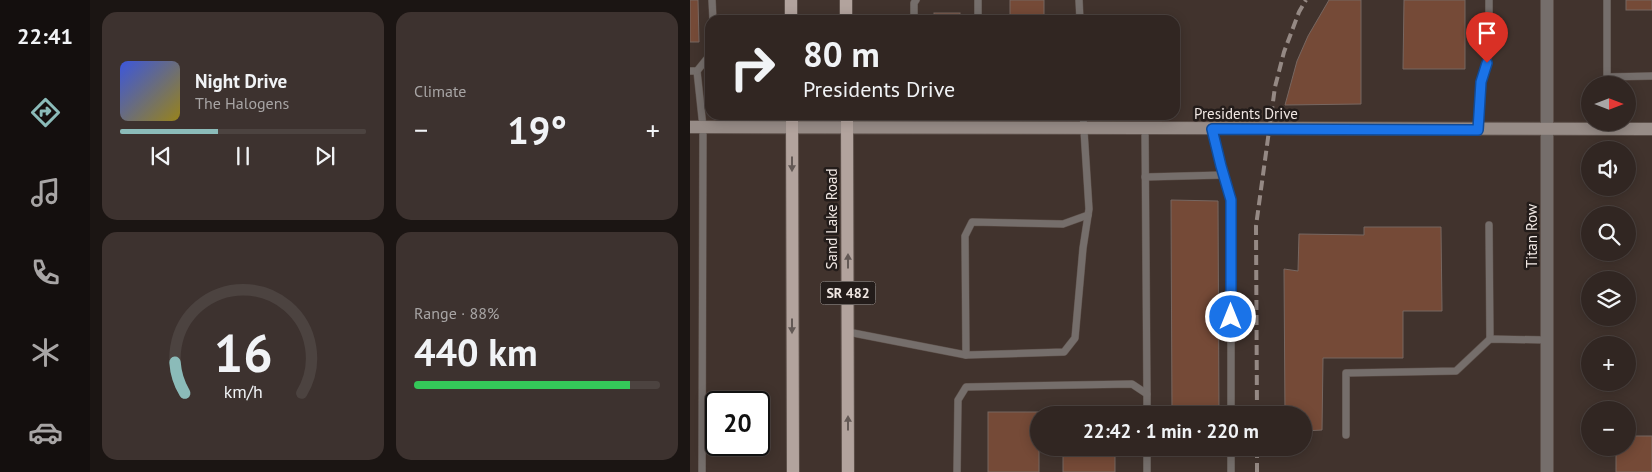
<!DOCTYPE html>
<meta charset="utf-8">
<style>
body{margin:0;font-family:"PT Sans",sans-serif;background:#3d322f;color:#f1f3f6;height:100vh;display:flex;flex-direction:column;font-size:19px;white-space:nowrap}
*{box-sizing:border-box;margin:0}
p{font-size:16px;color:#a8a5a5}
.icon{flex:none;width:28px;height:28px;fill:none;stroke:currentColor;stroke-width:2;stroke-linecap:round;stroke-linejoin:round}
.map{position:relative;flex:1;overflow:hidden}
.details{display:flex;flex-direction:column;gap:12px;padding:12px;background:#1b1513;width:600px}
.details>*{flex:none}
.banner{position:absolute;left:15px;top:15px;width:475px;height:105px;border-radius:15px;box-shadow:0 2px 12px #0003,0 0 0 1px #4c4340;background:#312622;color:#f1f3f6;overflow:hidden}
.needle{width:32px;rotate:90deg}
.fabs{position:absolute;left:891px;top:76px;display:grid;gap:10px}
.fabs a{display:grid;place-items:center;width:55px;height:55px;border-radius:50%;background:#312622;box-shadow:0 2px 12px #0003,0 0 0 1px #4c4340;font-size:25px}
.speed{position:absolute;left:15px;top:391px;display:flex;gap:10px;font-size:25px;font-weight:700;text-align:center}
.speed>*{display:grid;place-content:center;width:65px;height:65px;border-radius:50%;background:#312622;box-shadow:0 2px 12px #0003,0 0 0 1px #4c4340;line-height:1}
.speed .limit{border:2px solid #111;border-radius:8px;background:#fff;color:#111}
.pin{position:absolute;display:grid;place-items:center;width:42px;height:42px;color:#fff;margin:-51px -21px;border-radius:50% 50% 50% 0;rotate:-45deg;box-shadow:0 0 5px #0007}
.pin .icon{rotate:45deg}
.me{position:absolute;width:55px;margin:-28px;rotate:0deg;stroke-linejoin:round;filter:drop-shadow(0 0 4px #0008)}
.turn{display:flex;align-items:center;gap:18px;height:105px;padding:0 15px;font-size:22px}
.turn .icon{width:65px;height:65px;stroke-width:2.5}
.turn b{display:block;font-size:35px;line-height:42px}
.big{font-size:38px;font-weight:600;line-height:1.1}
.details .widget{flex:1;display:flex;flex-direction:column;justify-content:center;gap:8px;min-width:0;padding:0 18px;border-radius:15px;background:#3d322f}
.details .dial{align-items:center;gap:0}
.dial svg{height:130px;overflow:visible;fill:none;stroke:#4c4340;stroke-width:7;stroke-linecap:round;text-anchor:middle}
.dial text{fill:#f1f3f6;stroke:none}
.song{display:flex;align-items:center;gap:15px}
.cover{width:60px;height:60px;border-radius:8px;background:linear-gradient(135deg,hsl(230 70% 55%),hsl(50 70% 35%))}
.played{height:5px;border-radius:2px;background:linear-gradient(90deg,#8bbbb9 40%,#4c4340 40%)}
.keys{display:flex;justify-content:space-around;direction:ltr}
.heat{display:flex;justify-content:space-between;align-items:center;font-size:28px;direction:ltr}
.charge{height:8px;border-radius:4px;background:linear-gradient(90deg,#34c759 88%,#4c4340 0)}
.details .tiles{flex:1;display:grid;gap:12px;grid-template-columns:repeat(2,1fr)}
.trip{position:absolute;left:340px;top:406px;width:282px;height:50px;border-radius:25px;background:#312622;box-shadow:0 2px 12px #0003,0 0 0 1px #4c4340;font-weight:600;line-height:50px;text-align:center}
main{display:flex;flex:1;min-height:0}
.tabs{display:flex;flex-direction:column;width:90px;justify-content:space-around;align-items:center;background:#140f0e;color:#a8a5a5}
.tabs .icon{width:35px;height:35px}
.tabs .active{color:#8bbbb9}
.tabs b{font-size:22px;color:#f1f3f6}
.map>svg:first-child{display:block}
.building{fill:#754a37;stroke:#776761}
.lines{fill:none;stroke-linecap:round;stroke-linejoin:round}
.lane-casing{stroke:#5d504a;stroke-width:8}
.street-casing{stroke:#5d504a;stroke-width:14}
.secondary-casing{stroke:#5d504a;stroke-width:14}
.primary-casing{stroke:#5d504a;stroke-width:14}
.lane{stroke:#756e6b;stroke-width:7}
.street{stroke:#756e6b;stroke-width:12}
.secondary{stroke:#978c87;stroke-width:12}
.primary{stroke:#b2a39d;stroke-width:12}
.rail{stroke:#958984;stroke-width:4;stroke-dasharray:10 5;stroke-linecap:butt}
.oneway{fill:#635955}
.route-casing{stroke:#114b97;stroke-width:12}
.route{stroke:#1a73e8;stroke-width:9}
.labels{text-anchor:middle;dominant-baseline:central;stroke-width:5;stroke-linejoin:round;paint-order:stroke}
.shield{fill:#231c1a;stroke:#b2aaa7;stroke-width:1}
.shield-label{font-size:14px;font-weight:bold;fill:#f0e7e3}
.street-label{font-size:15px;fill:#f0e7e3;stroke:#231c1a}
</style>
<main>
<nav class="tabs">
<b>22:41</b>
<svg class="icon active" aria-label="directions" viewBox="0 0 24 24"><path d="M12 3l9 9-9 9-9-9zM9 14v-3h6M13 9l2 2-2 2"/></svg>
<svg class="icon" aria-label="music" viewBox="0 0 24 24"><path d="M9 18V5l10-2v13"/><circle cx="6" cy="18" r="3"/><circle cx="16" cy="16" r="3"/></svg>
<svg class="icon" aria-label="phone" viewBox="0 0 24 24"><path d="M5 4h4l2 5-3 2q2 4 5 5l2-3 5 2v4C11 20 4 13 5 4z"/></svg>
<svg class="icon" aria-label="climate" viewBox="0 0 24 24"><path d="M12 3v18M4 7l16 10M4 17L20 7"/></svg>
<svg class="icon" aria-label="car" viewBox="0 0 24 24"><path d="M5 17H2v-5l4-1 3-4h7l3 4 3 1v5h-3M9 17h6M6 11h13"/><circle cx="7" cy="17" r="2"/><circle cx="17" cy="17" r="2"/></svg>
</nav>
<section class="details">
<div class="tiles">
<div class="widget">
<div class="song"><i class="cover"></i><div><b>Night Drive</b><p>The Halogens</p></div></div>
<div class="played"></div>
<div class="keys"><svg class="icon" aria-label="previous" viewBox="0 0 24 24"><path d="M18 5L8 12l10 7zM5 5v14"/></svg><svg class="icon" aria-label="pause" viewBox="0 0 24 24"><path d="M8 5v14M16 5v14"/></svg><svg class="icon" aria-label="next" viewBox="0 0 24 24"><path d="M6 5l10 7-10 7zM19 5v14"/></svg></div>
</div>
<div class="widget"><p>Climate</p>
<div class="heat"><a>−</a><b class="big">19°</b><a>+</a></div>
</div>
<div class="widget dial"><svg viewBox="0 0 100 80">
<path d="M14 69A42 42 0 1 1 86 69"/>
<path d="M14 69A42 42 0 0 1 8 50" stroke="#8bbbb9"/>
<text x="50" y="56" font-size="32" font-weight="700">16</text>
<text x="50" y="72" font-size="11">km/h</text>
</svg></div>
<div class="widget"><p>Range · 88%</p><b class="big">440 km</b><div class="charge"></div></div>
</div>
</section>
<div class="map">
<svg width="962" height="472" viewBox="0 0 962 472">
<rect width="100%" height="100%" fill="#41332d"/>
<!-- building -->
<g class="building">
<polygon points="0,0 8,0 9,42 0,42"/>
<rect x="320" y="0" width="34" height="20"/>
<polygon points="639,0 671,0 671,104 595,105 607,61 618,36"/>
<polygon points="714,0 775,0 775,69 713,69"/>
<rect x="936" y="0" width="26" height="10"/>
<rect x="244" y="13" width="26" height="7"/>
<polygon points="481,200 528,201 529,415 482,415"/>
<polygon points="674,227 751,227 752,311 713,311 713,358 633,358 632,430 614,431 614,415 595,415 594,269 608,271 609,234 674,235"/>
<rect x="298" y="412" width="51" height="60"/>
<polygon points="424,412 425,415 373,415 373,413"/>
<polygon points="938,436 962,436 962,472 926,472 926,448 938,448"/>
<rect x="373" y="448" width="52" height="24"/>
</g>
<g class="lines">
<!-- lane casing -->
<g class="lane-casing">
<g id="lane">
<polyline points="22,0 23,20"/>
<polyline points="389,0 390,20"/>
<polyline points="917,0 917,77 962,76"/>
<polyline points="224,20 224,3 226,0"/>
<polyline points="288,20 288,0"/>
<polyline points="0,71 7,71 13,127 12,472"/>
<polyline points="7,71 20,55"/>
<polyline points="455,129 457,394"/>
<polyline points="522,129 531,166 541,200 541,415"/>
<polyline points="788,130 791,82 797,63 799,45 799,0"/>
<polyline points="455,177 533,175"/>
<polyline points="799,225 800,339"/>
<polyline points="158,332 276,355 374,352 385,338 393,248 399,209 393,115"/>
<polyline points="276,355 275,236 282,222 373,224 398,215"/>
<polyline points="656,435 656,373 766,371 800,339 857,340"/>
<polyline points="457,448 457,472"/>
<polyline points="541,448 541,472"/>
<polyline points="267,472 268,400 276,387 442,384 457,394 457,415"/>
</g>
</g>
<!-- street casing -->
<g class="street-casing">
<polyline id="street" points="857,0 857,472"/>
</g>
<!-- secondary casing -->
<g class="secondary-casing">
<polyline id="secondary" points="0,127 962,129"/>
</g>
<!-- primary casing -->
<g class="primary-casing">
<g id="primary">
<polyline points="101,0 101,20"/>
<polyline points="156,0 156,20"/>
<polyline points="102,115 103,472"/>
<polyline points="157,115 158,472"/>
</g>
</g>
<!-- lane -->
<use href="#lane" class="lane"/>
<!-- street -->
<use href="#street" class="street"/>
<!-- secondary -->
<use href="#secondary" class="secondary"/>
<!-- primary -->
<use href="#primary" class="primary"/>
<!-- rail -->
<g class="rail">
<polyline points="567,415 566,226 585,87 594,52 609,12 616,0"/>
<polyline points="567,448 567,472"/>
</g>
</g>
<!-- one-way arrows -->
<defs><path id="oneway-solid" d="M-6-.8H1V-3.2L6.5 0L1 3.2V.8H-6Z" transform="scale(1.25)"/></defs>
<g class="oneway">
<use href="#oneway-solid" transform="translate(102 164) rotate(90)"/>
<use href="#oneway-solid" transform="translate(158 261) rotate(-90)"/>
<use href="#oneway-solid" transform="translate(102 326) rotate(90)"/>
<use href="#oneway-solid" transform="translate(158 423) rotate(-90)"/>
</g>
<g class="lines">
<!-- route casing -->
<g class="route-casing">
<polyline id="route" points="541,317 541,200 531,166 522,129 788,130 791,82 797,63"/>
</g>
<!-- route -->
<use href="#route" class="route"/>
</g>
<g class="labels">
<!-- shield labels -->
<rect class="shield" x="130.5" y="281.5" width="55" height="23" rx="4"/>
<g class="shield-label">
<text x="158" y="293">SR 482</text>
</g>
<!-- street labels -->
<g class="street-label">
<text x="556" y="113">Presidents Drive</text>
<text transform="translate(141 219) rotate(-90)">Sand Lake Road</text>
<text transform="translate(841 236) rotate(-90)">Titan Row</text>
</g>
</g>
</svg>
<div class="fabs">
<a><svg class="needle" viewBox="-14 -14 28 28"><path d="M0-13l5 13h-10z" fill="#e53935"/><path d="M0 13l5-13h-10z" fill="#a8a5a5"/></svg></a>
<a><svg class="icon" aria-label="sound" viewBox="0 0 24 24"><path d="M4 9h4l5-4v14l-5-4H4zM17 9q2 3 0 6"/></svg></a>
<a><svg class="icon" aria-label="search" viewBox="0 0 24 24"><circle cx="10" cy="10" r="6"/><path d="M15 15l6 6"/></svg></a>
<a><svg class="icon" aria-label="layers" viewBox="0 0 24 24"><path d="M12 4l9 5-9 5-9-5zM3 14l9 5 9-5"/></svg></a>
<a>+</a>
<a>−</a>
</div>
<div class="speed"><div class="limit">20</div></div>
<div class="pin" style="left:797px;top:63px;background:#d93025"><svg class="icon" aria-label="arrive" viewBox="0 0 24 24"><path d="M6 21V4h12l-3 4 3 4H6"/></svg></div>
<svg class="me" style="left:541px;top:317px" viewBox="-20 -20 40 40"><circle r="17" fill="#1a73e8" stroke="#fff" stroke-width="3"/><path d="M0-11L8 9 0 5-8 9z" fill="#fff"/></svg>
<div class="trip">22:42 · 1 min · 220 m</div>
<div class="banner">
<div class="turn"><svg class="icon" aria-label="right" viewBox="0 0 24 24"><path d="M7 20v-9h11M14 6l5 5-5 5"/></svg><div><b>80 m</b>Presidents Drive</div></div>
</div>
</div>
</main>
